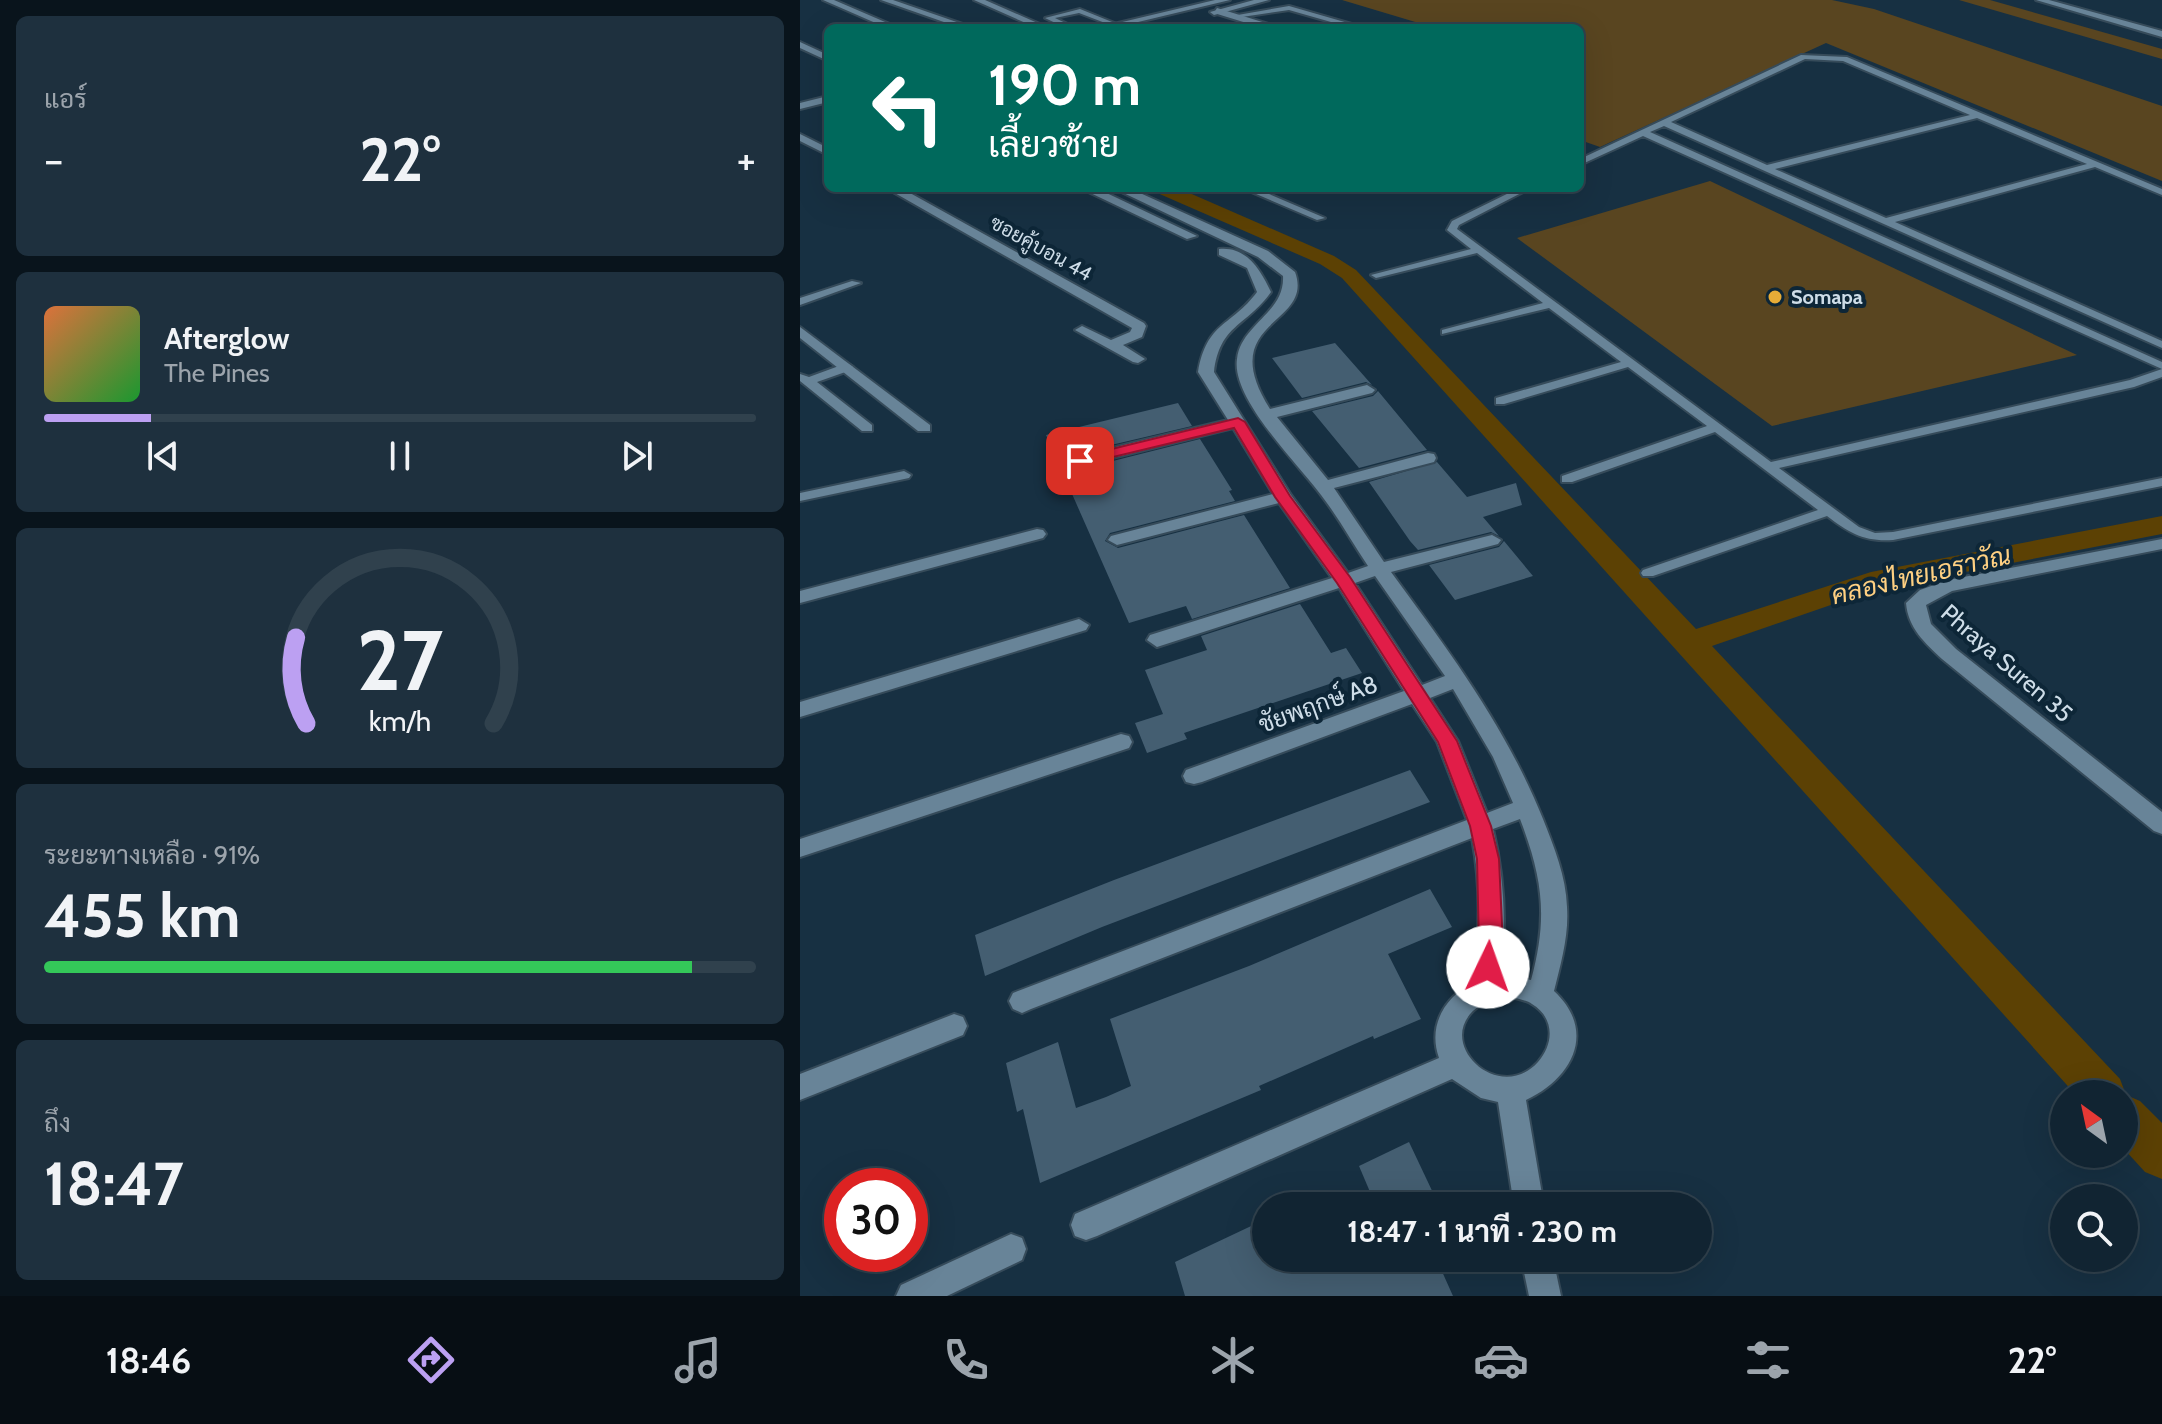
<!DOCTYPE html>
<html lang="th">
<meta charset="utf-8">
<style>
body{margin:0;font-family:Cabin,Sarabun,sans-serif;background:#1e303e;color:#f1f3f6;height:100vh;display:flex;flex-direction:column;font-size:30px;white-space:nowrap}
*{box-sizing:border-box;margin:0}
p{font-size:26px;color:#9ca4ac}
.icon{flex:none;width:44px;height:44px;fill:none;stroke:currentColor;stroke-width:2;stroke-linecap:round;stroke-linejoin:round}
.map{position:relative;flex:1;overflow:hidden}
.drawer{display:flex;flex-direction:column;gap:16px;padding:16px;background:#09141c;width:800px}
.drawer>*{flex:none}
.hud{position:absolute;left:24px;top:24px;width:760px;height:168px;border-radius:12px;box-shadow:0 8px 32px #0002,0 0 0 2px #30414d;background:#00695c;color:#fff;overflow:hidden}
.needle{width:52px;rotate:327deg}
.tools{position:absolute;left:1250px;top:1080px;display:grid;gap:16px}
.tools a{display:grid;place-items:center;width:88px;height:88px;border-radius:50%;background:#112432;box-shadow:0 8px 32px #0002,0 0 0 2px #30414d;font-size:40px}
.speed{position:absolute;left:24px;top:1168px;display:flex;gap:16px;font-size:40px;font-weight:700;text-align:center}
.speed>*{display:grid;place-content:center;width:104px;height:104px;border-radius:50%;background:#112432;box-shadow:0 8px 32px #0002,0 0 0 2px #30414d;line-height:1}
.speed .limit{border:12px solid #d22;background:#fff;color:#111}
.pin{position:absolute;display:grid;place-items:center;width:68px;height:68px;color:#fff;margin:-34px;border-radius:16px;box-shadow:0 4px 12px #0006}
.me{position:absolute;width:88px;margin:-44px;rotate:3deg;stroke-linejoin:round;filter:drop-shadow(0 0 6px #0008)}
.turn{display:flex;align-items:center;gap:28px;height:168px;padding:0 32px;font-size:36px}
.turn .icon{width:104px;height:104px;stroke-width:2.5}
.turn b{display:block;font-size:56px;line-height:68px}
.big{font-size:60px;font-weight:700;line-height:1.1}
.drawer .widget{flex:1;display:flex;flex-direction:column;justify-content:center;gap:12px;min-width:0;padding:0 28px;border-radius:12px;background:#1e303e}
.drawer .dial{align-items:center;gap:0}
.dial svg{height:208px;overflow:visible;fill:none;stroke:#30414d;stroke-width:7;stroke-linecap:round;text-anchor:middle}
.dial text{fill:#f1f3f6;stroke:none}
.song{display:flex;align-items:center;gap:24px}
.cover{width:96px;height:96px;border-radius:12px;background:linear-gradient(135deg,hsl(20 70% 55%),hsl(130 70% 35%))}
.played{height:8px;border-radius:4px;background:linear-gradient(90deg,#bca0f2 15%,#30414d 15%)}
.keys{display:flex;justify-content:space-around;direction:ltr}
.heat{display:flex;justify-content:space-between;align-items:center;font-size:44px;direction:ltr}
.charge{height:12px;border-radius:6px;background:linear-gradient(90deg,#34c759 91%,#30414d 0)}
.trip{position:absolute;left:452px;top:1192px;width:460px;height:80px;border-radius:40px;background:#112432;box-shadow:0 8px 32px #0002,0 0 0 2px #30414d;font-weight:700;line-height:80px;text-align:center}
.dock{display:flex;height:128px;justify-content:space-around;align-items:center;background:#070e14;color:#9ca4ac}
.dock .icon{width:56px;height:56px}
.dock .active{color:#bca0f2}
.dock b{font-size:36px;color:#f1f3f6}
main{display:flex;flex:1;min-height:0}
.map>svg:first-child{display:block}
.green{fill:#594520}
.lines{fill:none;stroke-linecap:round;stroke-linejoin:round}
.canal{fill:#5c4104;fill-rule:evenodd}
.building{fill:#445e71}
.lane-casing{stroke:#364b5a;stroke-width:4}
.street-casing{stroke:#364b5a;stroke-width:4}
.secondary-casing{stroke:#364b5a;stroke-width:4}
.lane{fill:#688498;fill-rule:evenodd}
.street{fill:#688498;fill-rule:evenodd}
.secondary{fill:#688498;fill-rule:evenodd}
.route{fill:#e11d48;stroke:#92132f;stroke-width:2}
.poi-dot{fill:#e7ac37;stroke:#0d2637;stroke-width:3}
.labels{text-anchor:middle;dominant-baseline:central;stroke-width:8;stroke-linejoin:round;paint-order:stroke}
.far-street-label{font-size:20px;fill:#cedde8;stroke:#0d2637}
.far-poi-label{font-size:20px;font-weight:bold;fill:#cedde8;stroke:#0d2637;text-anchor:start}
.street-label{font-size:24px;fill:#cedde8;stroke:#0d2637}
.water-label{font-size:26px;font-style:italic;fill:#fed082;stroke:#0d2637}
</style>
<main>
<section class="drawer">
<div class="widget"><p>แอร์</p>
<div class="heat"><a>−</a><b class="big">22°</b><a>+</a></div>
</div>
<div class="widget">
<div class="song"><i class="cover"></i><div><b>Afterglow</b><p>The Pines</p></div></div>
<div class="played"></div>
<div class="keys"><svg class="icon" aria-label="previous" viewBox="0 0 24 24"><path d="M18 5L8 12l10 7zM5 5v14"/></svg><svg class="icon" aria-label="pause" viewBox="0 0 24 24"><path d="M8 5v14M16 5v14"/></svg><svg class="icon" aria-label="next" viewBox="0 0 24 24"><path d="M6 5l10 7-10 7zM19 5v14"/></svg></div>
</div>
<div class="widget dial"><svg viewBox="0 0 100 80">
<path d="M14 69A42 42 0 1 1 86 69"/>
<path d="M14 69A42 42 0 0 1 10 36" stroke="#bca0f2"/>
<text x="50" y="56" font-size="32" font-weight="700">27</text>
<text x="50" y="72" font-size="11">km/h</text>
</svg></div>
<div class="widget"><p>ระยะทางเหลือ · 91%</p><b class="big">455 km</b><div class="charge"></div></div>
<div class="widget"><p>ถึง</p><b class="big">18:47</b></div>
</section>
<div class="map">
<svg width="1362" height="1296" viewBox="0 0 1362 1296">
<rect width="100%" height="100%" fill="#173042"/>
<!-- green -->
<g class="green">
<polygon points="542,0 1032,0 1074,9 1362,106 1362,181 1026,43 800,147 780,140 780,28 614,28 622,24"/>
<polygon points="1159,0 1190,0 1362,49 1362,59"/>
<polygon points="910,181 1277,355 972,426 717,238"/>
</g>
<g class="lines">
<!-- canal -->
<polygon class="canal" points="353,188 378,188 534,256 556,270 896,629 1071,572 1362,516 1362,534 1077,589 912,646 1320,1079 1326,1095 1340,1101 1362,1123 1362,1179 1345,1172 1324,1149 1324,1094 1275,1094 542,278 520,264 355,192"/>
</g>
<!-- building -->
<g class="building">
<polygon points="535,343 572,385 566,382 502,398 472,358"/>
<polygon points="578,391 627,450 559,468 512,411 573,396"/>
<polygon points="378,403 392,426 273,454 269,462 281,469 400,439 432,490 429,491 435,501 310,533 305,541 318,548 444,515 490,588 392,619 386,606 329,623 246,435"/>
<polygon points="637,462 667,497 716,483 722,505 683,517 699,536 691,532 618,550 610,541 569,482"/>
<polygon points="704,541 733,576 655,600 629,565 699,547"/>
<polygon points="500,604 531,653 546,648 562,673 384,733 387,739 347,753 335,723 363,714 345,670 407,650 401,636"/>
<polygon points="610,770 630,802 302,927 185,976 175,935 314,880"/>
<polygon points="630,889 652,927 588,954 621,1019 574,1039 573,1036 459,1086 461,1090 240,1183 223,1109 217,1112 206,1063 258,1042 276,1108 306,1097 331,1086 310,1019 449,966"/>
<polygon points="609,1142 635,1197 617,1206 576,1206 559,1166"/>
<polygon points="466,1219 466,1258 636,1258 653,1296 385,1296 375,1262"/>
</g>
<g class="lines">
<!-- lane casing -->
<g class="lane-casing">
<g id="lane">
<polygon points="489,6 562,27 564,28 552,28 489,10 435,18 432,16"/>
<polygon points="280,9 317,24 318,25 313,26 279,13 255,18 276,28 266,28 245,18"/>
<path d="M1001,55L1047,57L1362,189V195L1295,167L1095,222L1362,341V348L864,126L850,132L1362,362V377L1334,387L979,468L1059,527L1075,533L1093,532L1362,478V486L1093,540C1065,542 1049,533 1027,516L853,576H843L841,573L843,570L1018,510L915,432L772,482H762V476L907,426L828,367L704,404H696V398L821,362L749,308L642,334V330L743,303L677,253L576,278L571,275L671,249L647,230L652,221L719,188H731L659,225L657,229L971,462L1330,380L1362,369L843,136L780,165V159ZM1005,59L1043,61L1170,115L967,165L871,122ZM1177,118L1287,164L1086,218L975,169Z"/>
<polygon points="442,188 455,188 525,218 517,220"/>
<polygon points="52,281 61,283 0,305 0,298"/>
<polygon points="47,363 53,367 51,370 17,382 72,425 72,431 62,431 0,381 0,374 9,377"/>
<polygon points="104,471 111,475 109,478 0,501 0,493"/>
</g>
</g>
<!-- street casing -->
<g class="street-casing">
<g id="street">
<polygon points="23,0 34,0 99,28 87,28"/>
<polygon points="81,0 93,0 174,28 161,28"/>
<polygon points="174,0 185,0 249,28 237,28"/>
<polygon points="1236,0 1249,0 1362,31 1362,37"/>
<polygon points="417,8 475,26 476,28 463,28 414,13"/>
<polygon points="0,42 28,55 28,61 0,48"/>
<polygon points="0,134 28,148 28,155 0,141"/>
<polygon points="86,188 101,188 344,323 346,326 342,337 323,345 345,359 338,363 333,362 275,330 282,326 311,340 330,332 332,328"/>
<polygon points="280,188 296,188 397,236 387,239"/>
<path d="M313,188H329L468,251L495,272C515,326 413,319 470,409L567,385L575,390L572,393L477,417L528,480L628,453L634,454L636,458L634,462L534,488L584,562L692,535L701,540L698,544L591,572C649,651 706,727 743,819C754,847 766,876 767,907C769,935 761,963 754,991C797,1031 773,1078 726,1100L744,1206H714L698,1102L681,1098L652,1079L297,1236L286,1240L275,1236L271,1225L275,1214L639,1058C628,1027 643,998 673,983C680,936 681,885 672,838L231,1009L222,1013L213,1009L209,1001L213,993L667,820L637,742L612,704L402,782L394,784L386,782L383,776L386,770L604,691L539,588L357,647L347,640L350,635L532,578L479,503L317,545L308,540L311,536L473,494L433,428L280,466L272,461L274,457L428,420L398,372C407,321 431,327 457,292L447,268L419,255V249C447,246 461,271 471,292C446,327 420,324 414,372L491,495L548,573L568,566C553,544 540,520 524,499C501,466 431,400 437,359C441,324 485,313 483,276L458,257ZM575,576L645,676L622,685L555,583ZM653,689L693,757L713,803L687,813L658,741L630,698ZM720,819C743,879 748,918 731,980L700,973C707,927 704,876 693,829ZM703,995C712,998 725,999 732,1004C755,1018 754,1044 738,1062C693,1112 613,1022 703,995Z"/>
<polygon points="0,327 130,425 130,431 118,431 0,338"/>
<polygon points="237,529 243,530 246,534 243,538 0,603 0,591"/>
<path d="M1362,539V549L1152,591L1126,605L1131,624L1156,649L1362,812V834L1354,831L1142,659C1125,643 1108,628 1106,603L1120,590L1148,580Z"/>
<polygon points="279,619 289,625 286,630 0,717 0,702"/>
<polygon points="321,734 329,736 332,742 329,748 0,857 0,839"/>
<polygon points="154,1014 163,1017 167,1026 163,1035 0,1100 0,1074"/>
<polygon points="211,1234 222,1238 226,1249 222,1260 147,1296 96,1296 101,1285"/>
<polygon points="721,1258 753,1258 761,1296 729,1296"/>
</g>
</g>
<!-- secondary casing -->
<g class="secondary-casing">
<g id="secondary">
<polygon points="415,0 430,0 313,28 297,28"/>
<polygon points="454,0 469,0 414,15 410,12"/>
<polygon points="28,96 28,102 0,109 0,103"/>
</g>
</g>
<!-- lane -->
<use href="#lane" class="lane"/>
<!-- street -->
<use href="#street" class="street"/>
<!-- secondary -->
<use href="#secondary" class="secondary"/>
</g>
<!-- route -->
<polygon class="route" points="438,418 445,422 490,496 550,577 657,741 691,826 699,859 703,947 696,975 688,978 680,975 676,967 679,947 677,859 670,826 638,742 537,583 475,497 434,428 280,465 272,461 275,458"/>
<!-- markers -->
<circle class="poi-dot" cx="975" cy="297" r="8"/>
<g class="labels">
<!-- far-street labels -->
<g class="far-street-label">
<text transform="translate(241 248) rotate(29)">ซอยคู้บอน 44</text>
</g>
<!-- far-poi labels -->
<g class="far-poi-label">
<text x="991" y="297">Somapa</text>
</g>
<!-- street labels -->
<g class="street-label">
<text transform="translate(1207 663) rotate(41)">Phraya Suren 35</text>
<text transform="translate(518 704) rotate(-20)">ชัยพฤกษ์ A8</text>
</g>
<!-- water labels -->
<g class="water-label">
<text transform="translate(1121 575) rotate(-13)">คลองไทยเอราวัณ</text>
</g>
</g>
</svg>
<div class="tools">
<a><svg class="needle" viewBox="-14 -14 28 28"><path d="M0-13l5 13h-10z" fill="#e53935"/><path d="M0 13l5-13h-10z" fill="#9ca4ac"/></svg></a>
<a><svg class="icon" aria-label="search" viewBox="0 0 24 24"><circle cx="10" cy="10" r="6"/><path d="M15 15l6 6"/></svg></a>
</div>
<div class="speed"><div class="limit">30</div></div>
<div class="pin" style="left:280px;top:461px;background:#d93025"><svg class="icon" aria-label="arrive" viewBox="0 0 24 24"><path d="M6 21V4h12l-3 4 3 4H6"/></svg></div>
<svg class="me" style="left:688px;top:967px" viewBox="-20 -20 40 40"><circle r="19" fill="#fff"/><path d="M0-13L10 11 0 6-10 11z" fill="#e11d48"/></svg>
<div class="trip">18:47 · 1 นาที · 230 m</div>
<div class="hud">
<div class="turn"><svg class="icon" aria-label="left" viewBox="0 0 24 24"><path d="M17 20v-9H6M10 6l-5 5 5 5"/></svg><div><b>190 m</b>เลี้ยวซ้าย</div></div>
</div>
</div>
</main>
<nav class="dock">
<b>18:46</b>
<svg class="icon active" aria-label="directions" viewBox="0 0 24 24"><path d="M12 3l9 9-9 9-9-9zM9 14v-3h6M13 9l2 2-2 2"/></svg>
<svg class="icon" aria-label="music" viewBox="0 0 24 24"><path d="M9 18V5l10-2v13"/><circle cx="6" cy="18" r="3"/><circle cx="16" cy="16" r="3"/></svg>
<svg class="icon" aria-label="phone" viewBox="0 0 24 24"><path d="M5 4h4l2 5-3 2q2 4 5 5l2-3 5 2v4C11 20 4 13 5 4z"/></svg>
<svg class="icon" aria-label="climate" viewBox="0 0 24 24"><path d="M12 3v18M4 7l16 10M4 17L20 7"/></svg>
<svg class="icon" aria-label="car" viewBox="0 0 24 24"><path d="M5 17H2v-5l4-1 3-4h7l3 4 3 1v5h-3M9 17h6M6 11h13"/><circle cx="7" cy="17" r="2"/><circle cx="17" cy="17" r="2"/></svg>
<svg class="icon" aria-label="filters" viewBox="0 0 24 24"><path d="M4 7h16M4 17h16"/><circle cx="9" cy="7" r="2"/><circle cx="15" cy="17" r="2"/></svg>
<b>22°</b>
</nav>
